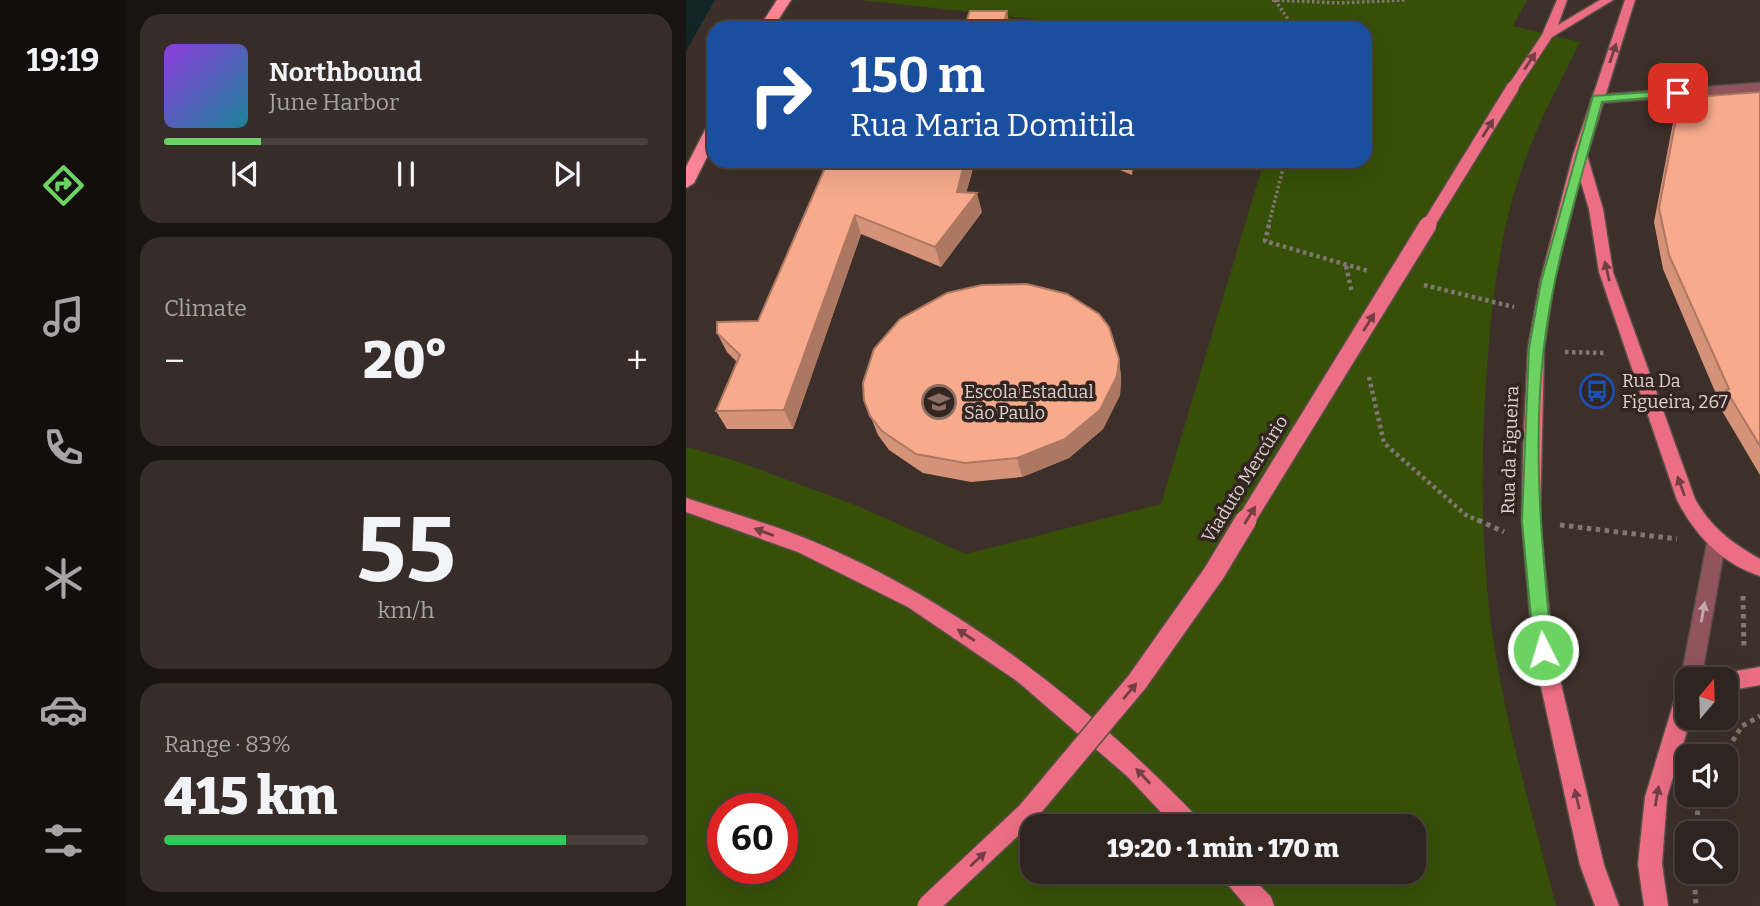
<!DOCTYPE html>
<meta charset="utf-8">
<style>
body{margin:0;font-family:Bitter,serif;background:#362c29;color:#f1f3f6;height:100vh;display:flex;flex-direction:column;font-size:26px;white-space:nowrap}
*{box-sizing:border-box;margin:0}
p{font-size:23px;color:#a7a4a5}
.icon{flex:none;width:38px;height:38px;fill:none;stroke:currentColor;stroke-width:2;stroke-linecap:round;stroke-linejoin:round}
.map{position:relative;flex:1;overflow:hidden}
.drawer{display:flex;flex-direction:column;gap:14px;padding:14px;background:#191412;width:560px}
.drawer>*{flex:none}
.top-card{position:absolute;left:21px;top:21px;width:665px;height:147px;border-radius:21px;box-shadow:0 7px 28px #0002,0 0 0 2px #49413e;background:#1a4fa0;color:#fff;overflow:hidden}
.needle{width:46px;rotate:19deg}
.fabs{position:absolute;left:989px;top:667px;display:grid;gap:14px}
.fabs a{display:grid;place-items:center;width:63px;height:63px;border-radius:14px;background:#2e2420;box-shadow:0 7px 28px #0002,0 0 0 2px #49413e;font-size:35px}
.speed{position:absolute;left:21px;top:793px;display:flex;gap:14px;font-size:35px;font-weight:700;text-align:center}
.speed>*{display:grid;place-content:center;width:91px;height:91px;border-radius:50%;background:#2e2420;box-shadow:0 7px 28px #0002,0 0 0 2px #49413e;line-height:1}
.speed .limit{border:10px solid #d22;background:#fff;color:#111}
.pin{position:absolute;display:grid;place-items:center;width:60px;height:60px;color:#fff;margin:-30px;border-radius:14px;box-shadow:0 4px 10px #0006}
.me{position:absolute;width:77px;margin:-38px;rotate:355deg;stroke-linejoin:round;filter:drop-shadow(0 0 5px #0008)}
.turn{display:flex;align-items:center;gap:24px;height:147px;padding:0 28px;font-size:32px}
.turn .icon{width:91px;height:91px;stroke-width:2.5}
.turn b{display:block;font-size:49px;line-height:60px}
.big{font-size:52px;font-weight:800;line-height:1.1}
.drawer .card{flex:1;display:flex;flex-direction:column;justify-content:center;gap:10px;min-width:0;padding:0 24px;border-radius:21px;background:#362c29}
.drawer .dial{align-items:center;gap:0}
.dial b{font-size:91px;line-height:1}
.song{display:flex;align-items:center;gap:21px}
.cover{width:84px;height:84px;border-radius:10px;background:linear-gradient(135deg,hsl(270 70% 55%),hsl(190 70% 35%))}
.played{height:7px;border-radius:4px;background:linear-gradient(90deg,#6cd362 20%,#49413e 20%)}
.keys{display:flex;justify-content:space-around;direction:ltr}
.heat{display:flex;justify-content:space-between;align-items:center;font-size:38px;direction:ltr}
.charge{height:10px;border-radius:5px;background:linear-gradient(90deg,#34c759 83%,#49413e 0)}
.trip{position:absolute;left:334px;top:814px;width:406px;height:70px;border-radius:21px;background:#2e2420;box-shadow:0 7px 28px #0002,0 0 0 2px #49413e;font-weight:800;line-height:70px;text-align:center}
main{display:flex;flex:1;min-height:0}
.dock{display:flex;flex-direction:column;width:126px;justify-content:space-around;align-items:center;background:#120e0d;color:#a7a4a5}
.dock .icon{width:49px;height:49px}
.dock .current{color:#6cd362}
.dock b{font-size:32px;color:#f1f3f6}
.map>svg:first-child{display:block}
.green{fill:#365008;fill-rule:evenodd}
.water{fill:#122527}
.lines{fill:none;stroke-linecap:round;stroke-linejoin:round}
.lane-casing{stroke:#5a4e48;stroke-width:3}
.street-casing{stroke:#5a4e48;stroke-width:3}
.primary-casing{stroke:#5a4e48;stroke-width:3}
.highway-casing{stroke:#5a4e48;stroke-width:3}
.path-far2{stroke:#817671;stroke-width:3.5;stroke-dasharray:2.5 2.5;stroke-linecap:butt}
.path-far1{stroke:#817671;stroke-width:4.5;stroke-dasharray:3.5 3.5;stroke-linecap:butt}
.path{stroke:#817671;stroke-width:5;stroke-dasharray:4.5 4.5;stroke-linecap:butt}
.lane{fill:#92545c;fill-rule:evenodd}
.street{fill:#92545c;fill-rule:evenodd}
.primary{fill:#ec6e84;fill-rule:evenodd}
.highway{fill:#ff8699;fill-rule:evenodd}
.primary-bridge-far2-casing{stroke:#5a4e48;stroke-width:15;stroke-linecap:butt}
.primary-bridge-far1-casing{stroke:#5a4e48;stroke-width:20;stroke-linecap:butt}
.primary-bridge-casing{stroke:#5a4e48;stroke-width:24;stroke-linecap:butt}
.primary-bridge-far2{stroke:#ec6e84;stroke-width:12}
.primary-bridge-far1{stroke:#ec6e84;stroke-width:17}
.primary-bridge{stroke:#ec6e84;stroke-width:21}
.wall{fill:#d49378}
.shaded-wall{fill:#ad7862}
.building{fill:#f7ab8c;stroke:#ad7862;stroke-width:2}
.oneway{fill:#743f44}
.oneway2{fill:#c3a8a9}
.route{fill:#6cd362;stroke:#468940;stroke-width:2}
.labels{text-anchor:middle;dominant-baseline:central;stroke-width:7;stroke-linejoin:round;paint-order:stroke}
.poi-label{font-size:18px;fill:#ded5d2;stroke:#332621;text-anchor:start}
.street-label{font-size:18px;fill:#ded5d2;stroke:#332621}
</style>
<main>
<nav class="dock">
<b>19:19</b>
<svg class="icon current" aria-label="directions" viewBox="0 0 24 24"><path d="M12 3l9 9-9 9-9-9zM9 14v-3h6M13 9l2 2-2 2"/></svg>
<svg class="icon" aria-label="music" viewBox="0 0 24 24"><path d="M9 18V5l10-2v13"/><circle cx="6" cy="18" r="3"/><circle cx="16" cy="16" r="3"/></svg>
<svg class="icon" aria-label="phone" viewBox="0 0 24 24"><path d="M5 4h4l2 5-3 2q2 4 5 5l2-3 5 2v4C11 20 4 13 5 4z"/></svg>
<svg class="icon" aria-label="climate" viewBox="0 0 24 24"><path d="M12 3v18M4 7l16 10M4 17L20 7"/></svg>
<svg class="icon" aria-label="car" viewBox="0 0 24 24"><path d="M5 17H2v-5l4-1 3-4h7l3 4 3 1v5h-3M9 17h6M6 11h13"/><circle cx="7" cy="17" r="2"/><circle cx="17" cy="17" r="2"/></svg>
<svg class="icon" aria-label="filters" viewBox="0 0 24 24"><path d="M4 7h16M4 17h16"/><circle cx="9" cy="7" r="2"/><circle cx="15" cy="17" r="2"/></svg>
</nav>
<section class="drawer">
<div class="card">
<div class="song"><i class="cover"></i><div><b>Northbound</b><p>June Harbor</p></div></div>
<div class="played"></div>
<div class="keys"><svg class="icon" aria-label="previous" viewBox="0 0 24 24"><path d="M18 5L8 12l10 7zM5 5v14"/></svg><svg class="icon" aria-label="pause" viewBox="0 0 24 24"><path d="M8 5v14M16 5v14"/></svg><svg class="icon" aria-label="next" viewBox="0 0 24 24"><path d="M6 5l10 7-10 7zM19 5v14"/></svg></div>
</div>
<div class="card"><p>Climate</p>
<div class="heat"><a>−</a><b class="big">20°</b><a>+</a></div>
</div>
<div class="card dial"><b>55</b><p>km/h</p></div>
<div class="card"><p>Range · 83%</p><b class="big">415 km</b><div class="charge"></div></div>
</section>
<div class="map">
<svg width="1074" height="906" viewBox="0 0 1074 906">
<rect width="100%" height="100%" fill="#3d302a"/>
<!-- green -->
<path class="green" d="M176,0H841L827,26L894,42C877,77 858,111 844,147C818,211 807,285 802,354C795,442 794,529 804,617C816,714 846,812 870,906H0V447L50,461L169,505L280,554L475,504L578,161H679V28H428ZM37,808H96V868H37ZM346,826H728V872H346Z"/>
<!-- water -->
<polygon class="water" points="0,0 29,0 0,51"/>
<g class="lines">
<!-- lane casing -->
<g class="lane-casing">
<polygon id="lane" points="1030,536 1037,539 1039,544 1015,679 1001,679 1001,687 995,679 1021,544 1023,539"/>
</g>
<!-- street casing -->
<g class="street-casing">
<polygon id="street" points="1074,83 1074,91 911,103 905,99 911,95"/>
</g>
<!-- primary casing -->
<g class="primary-casing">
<g id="primary">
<polygon points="871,0 881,0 872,25 914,0 927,0 866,37 831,90 823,90 821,87 856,35"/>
<path d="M939,0H949L901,155L917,209L927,272L1009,499C1025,528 1046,543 1074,559V576C1035,563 1009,535 991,500L913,272L903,209L894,179L868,282L858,348L854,521L867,650L918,865L933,906H909L894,865L847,650L836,521L837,452L842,348L854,282L887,155Z"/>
<path d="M0,498C42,512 85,524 126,541C273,602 402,704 512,818L515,826H488L441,776L331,681L222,607L112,552L0,512Z"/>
<polygon points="1074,667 1074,685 1040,691 1040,679 1030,679 1033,674"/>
<polygon points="1001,685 1001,718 1005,718 981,797 976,864 982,906 958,906 952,864 959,797 990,695 994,688"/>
<polygon points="534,872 561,872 585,897 588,906 560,906 538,880"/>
</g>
</g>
<!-- highway casing -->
<g class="highway-casing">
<g id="highway">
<polygon points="91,0 105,0 87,28 73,28"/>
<polygon points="28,123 28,143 8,183 0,188 0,167 20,128"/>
</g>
</g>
<!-- path-far2 -->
<g class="path-far2">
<polyline points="586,0 654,3 719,0"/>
<polyline points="589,0 608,28"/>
<polyline points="582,227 599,161"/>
</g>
<!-- path-far1 -->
<g class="path-far1">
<polyline points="583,225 579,241 682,271"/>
<polyline points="660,266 666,293"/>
<polyline points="738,285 828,307"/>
<polyline points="879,352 920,353"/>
<polyline points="683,377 698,443 780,515 796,522"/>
</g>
<!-- path -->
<g class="path">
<polyline points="792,520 818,532"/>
<polyline points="874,525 991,539"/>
<polyline points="1057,596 1058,650"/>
<polyline points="1037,756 1056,726 1074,716"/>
<polyline points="1010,833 1013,794"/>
<polyline points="1008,872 1010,906"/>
</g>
<!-- lane -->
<use href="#lane" class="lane"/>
<!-- street -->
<use href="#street" class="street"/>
<!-- primary -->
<use href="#primary" class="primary"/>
<!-- highway -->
<use href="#highway" class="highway"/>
<!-- primary-bridge-far2 casing -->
<g class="primary-bridge-far2-casing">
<polyline id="primary-bridge-far2" points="741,227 827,87"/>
</g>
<!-- primary-bridge-far1 casing -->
<g class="primary-bridge-far1-casing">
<polyline id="primary-bridge-far1" points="559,522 742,225"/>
</g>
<!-- primary-bridge casing -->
<g class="primary-bridge-casing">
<polyline id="primary-bridge" points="242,906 341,813 451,682 528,573 560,520"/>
</g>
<!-- primary-bridge-far2 -->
<use href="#primary-bridge-far2" class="primary-bridge-far2"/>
<!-- primary-bridge-far1 -->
<use href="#primary-bridge-far1" class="primary-bridge-far1"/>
<!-- primary-bridge -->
<use href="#primary-bridge" class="primary-bridge"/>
</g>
<!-- wall -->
<g class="wall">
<polygon points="1074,92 1074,475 1032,404 1033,401 977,269 968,222 989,112 994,98"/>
<polygon points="142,161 289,161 280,193 296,212 255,267 175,234 107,429 41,429 30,411 51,362 41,352 31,333 72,321"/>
<polygon points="412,161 447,161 446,175"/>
<polygon points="433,359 435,378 434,395 417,429 383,458 336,477 285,482 237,473 203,450 192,435 178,400"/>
</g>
<!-- shaded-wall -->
<g class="shaded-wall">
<polygon points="321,11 324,28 317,26"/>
<polygon points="279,161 289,161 275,212 271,192"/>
<polygon points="444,161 447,161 446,175"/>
<polygon points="291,193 296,212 255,267 249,247"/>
<polygon points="169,215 175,234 107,429 98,410"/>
<polygon points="433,359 435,378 434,395 417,429 383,458 336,477 331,458"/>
</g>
<!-- building -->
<g class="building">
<polygon points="284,11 321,11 317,26 410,26 411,28 278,28"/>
<polygon points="1074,92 1074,446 1040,390 1043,389 983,255 973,208 994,98"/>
<polygon points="142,161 279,161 271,192 291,193 249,247 169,215 98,410 30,411 54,355 31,333 31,322 72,321"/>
<polygon points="341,284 381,294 413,314 423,327 433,359 431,376 414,410 379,439 331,458 279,463 230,454 196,431 184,416 178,400 177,383 188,349 214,319 261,293 296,285"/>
</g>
<!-- one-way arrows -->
<defs><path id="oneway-solid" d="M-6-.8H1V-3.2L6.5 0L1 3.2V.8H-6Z" transform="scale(1.75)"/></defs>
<g class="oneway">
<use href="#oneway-solid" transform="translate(927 53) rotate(-71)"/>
<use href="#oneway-solid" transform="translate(844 61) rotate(-57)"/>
<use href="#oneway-solid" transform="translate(802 128) rotate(-58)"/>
<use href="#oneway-solid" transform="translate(921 271) rotate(-103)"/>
<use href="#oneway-solid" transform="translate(683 322) rotate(-58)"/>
<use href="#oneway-solid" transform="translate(995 486) rotate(-110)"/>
<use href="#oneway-solid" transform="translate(564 515) rotate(-58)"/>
<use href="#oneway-solid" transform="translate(78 532) rotate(-160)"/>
<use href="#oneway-solid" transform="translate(280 635) rotate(-147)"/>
<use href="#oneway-solid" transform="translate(444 691) rotate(-50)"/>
<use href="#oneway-solid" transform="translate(457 776) rotate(-133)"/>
<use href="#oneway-solid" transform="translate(971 796) rotate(-80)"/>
<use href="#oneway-solid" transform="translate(891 799) rotate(-103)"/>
<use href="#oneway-solid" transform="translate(292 859) rotate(-43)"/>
</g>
<use class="oneway2" href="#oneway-solid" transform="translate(1017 612) rotate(-80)"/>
<!-- route -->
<path class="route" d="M992,90L998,93L996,95L916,102C894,183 868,263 858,346C846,447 856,550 866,650L864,656L857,659L851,656L848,650L836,521L843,348L855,282L907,96Z"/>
<!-- icons -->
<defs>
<g id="bus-ring" transform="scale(1.75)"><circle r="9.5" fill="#332621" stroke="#1a4fb4" stroke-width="1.5"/><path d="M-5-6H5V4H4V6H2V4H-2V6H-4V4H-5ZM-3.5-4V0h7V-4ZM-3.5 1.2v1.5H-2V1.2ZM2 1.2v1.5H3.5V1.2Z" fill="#1a4fb4"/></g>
<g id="school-ring" transform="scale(1.75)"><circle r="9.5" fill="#332621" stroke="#8d6e63" stroke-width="1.5"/><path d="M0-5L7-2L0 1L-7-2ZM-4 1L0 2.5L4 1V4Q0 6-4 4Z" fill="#8d6e63"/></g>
</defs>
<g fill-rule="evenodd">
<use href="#bus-ring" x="911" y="391"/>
<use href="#school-ring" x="253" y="402"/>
</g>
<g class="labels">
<!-- poi labels -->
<g class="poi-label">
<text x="936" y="381">Rua Da<tspan x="936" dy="21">Figueira, 267</tspan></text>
<text x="278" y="392">Escola Estadual<tspan x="278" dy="21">São Paulo</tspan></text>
</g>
<!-- street labels -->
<g class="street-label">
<text transform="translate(824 450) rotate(-88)">Rua da Figueira</text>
<text transform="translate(559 479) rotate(-58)">Viaduto Mercúrio</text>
</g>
</g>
</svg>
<div class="fabs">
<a><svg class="needle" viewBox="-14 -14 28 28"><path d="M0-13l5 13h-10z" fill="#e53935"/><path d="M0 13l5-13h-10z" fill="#a7a4a5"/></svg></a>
<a><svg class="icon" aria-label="sound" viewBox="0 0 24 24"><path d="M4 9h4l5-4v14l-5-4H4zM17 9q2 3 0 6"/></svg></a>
<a><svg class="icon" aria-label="search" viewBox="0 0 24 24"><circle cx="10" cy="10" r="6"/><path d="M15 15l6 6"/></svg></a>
</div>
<div class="speed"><div class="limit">60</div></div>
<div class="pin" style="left:992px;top:93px;background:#d93025"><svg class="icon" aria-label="arrive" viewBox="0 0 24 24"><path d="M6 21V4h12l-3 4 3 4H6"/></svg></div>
<svg class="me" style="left:857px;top:650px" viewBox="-20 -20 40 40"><circle r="17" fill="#6cd362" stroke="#fff" stroke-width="3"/><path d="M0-11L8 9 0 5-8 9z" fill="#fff"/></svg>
<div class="trip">19:20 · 1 min · 170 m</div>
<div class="top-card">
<div class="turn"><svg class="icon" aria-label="right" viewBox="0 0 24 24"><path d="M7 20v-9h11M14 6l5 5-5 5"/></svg><div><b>150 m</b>Rua Maria Domitila</div></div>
</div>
</div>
</main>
